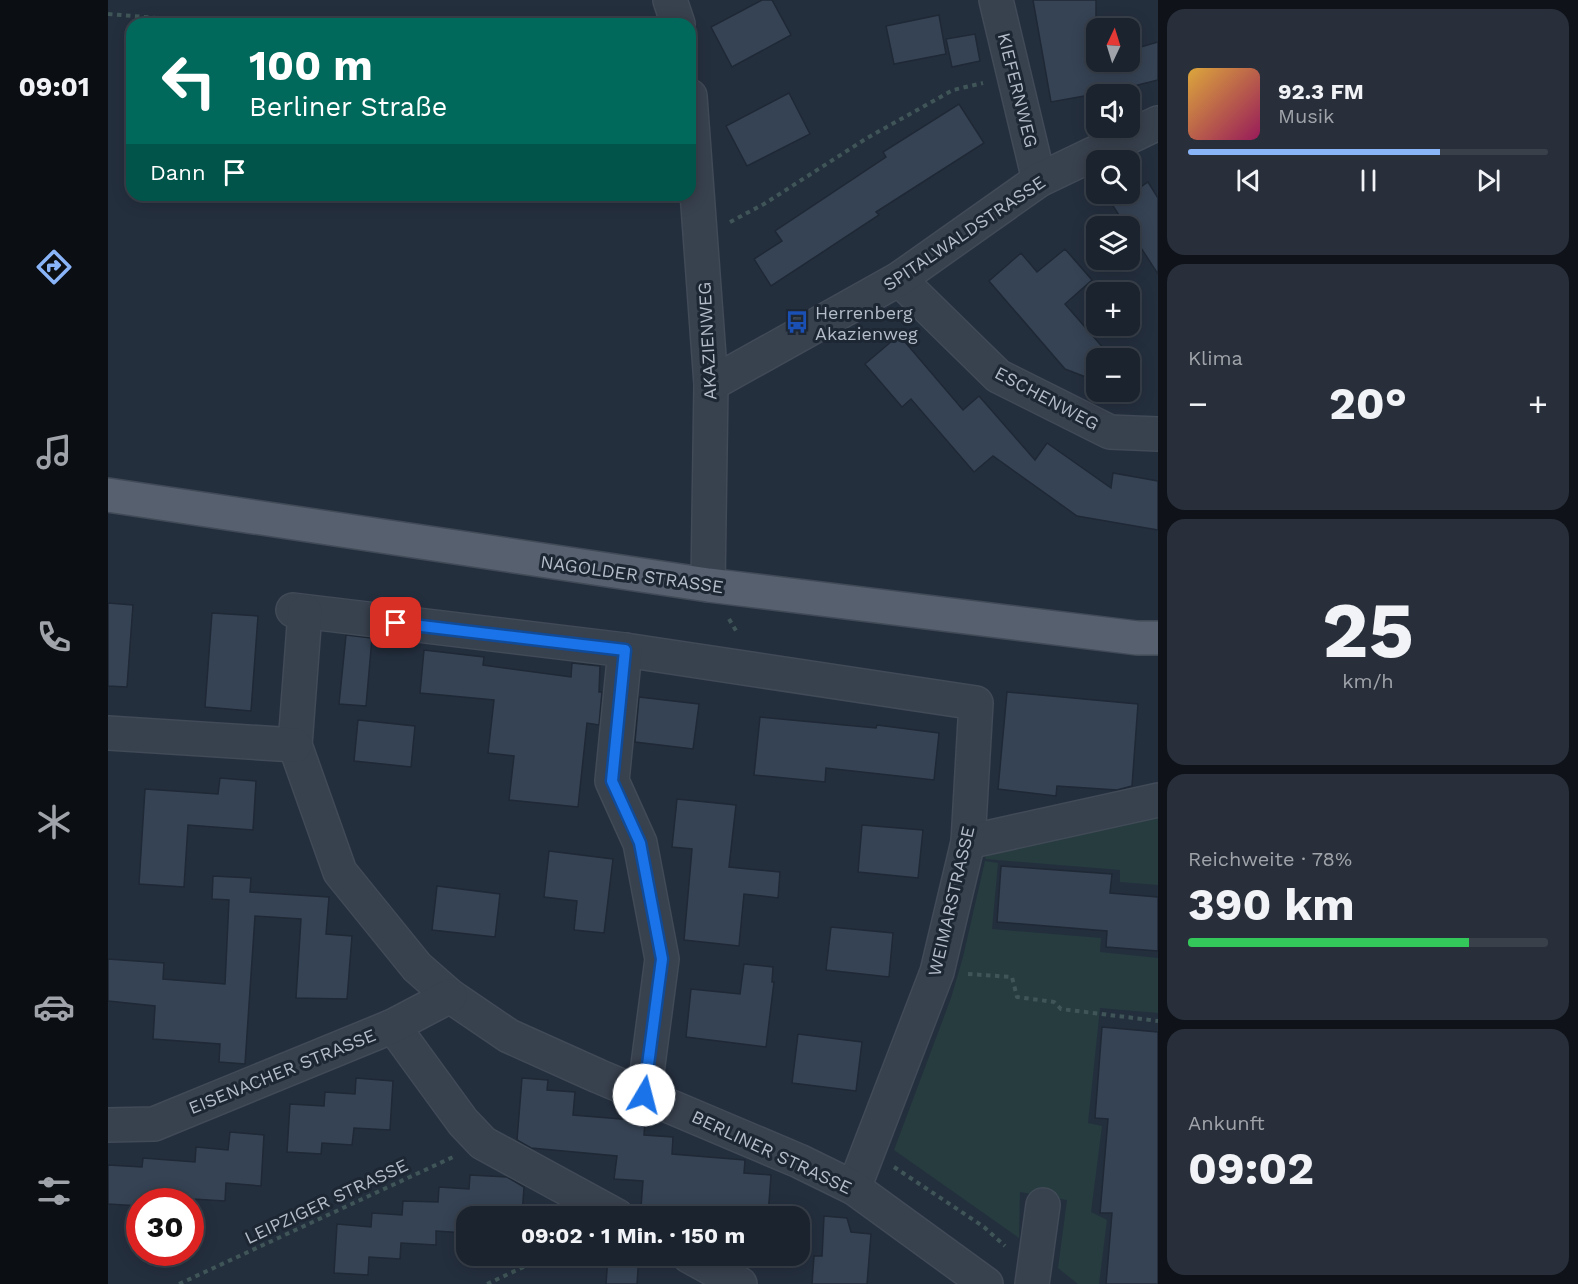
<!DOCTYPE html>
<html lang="de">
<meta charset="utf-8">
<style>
body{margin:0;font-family:"Work Sans",sans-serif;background:#282f3a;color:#f1f3f6;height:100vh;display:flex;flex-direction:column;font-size:22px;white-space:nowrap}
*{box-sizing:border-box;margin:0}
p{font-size:20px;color:#a0a4aa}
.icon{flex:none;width:33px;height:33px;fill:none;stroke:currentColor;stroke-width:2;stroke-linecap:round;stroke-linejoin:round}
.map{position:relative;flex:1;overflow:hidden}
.panel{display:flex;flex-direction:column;gap:9px;padding:9px;background:#0f1319;width:420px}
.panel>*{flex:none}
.guide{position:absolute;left:18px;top:18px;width:570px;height:183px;border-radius:18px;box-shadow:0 3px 15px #0003,0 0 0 2px #39404a;background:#00695c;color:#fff;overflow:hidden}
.needle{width:39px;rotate:4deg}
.tools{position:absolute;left:978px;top:18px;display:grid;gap:12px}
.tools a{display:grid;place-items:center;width:54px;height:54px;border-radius:12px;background:#1b232e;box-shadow:0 3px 15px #0003,0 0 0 2px #39404a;font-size:30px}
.speed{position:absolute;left:18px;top:1188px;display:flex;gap:12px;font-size:30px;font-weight:700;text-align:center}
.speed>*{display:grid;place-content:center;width:78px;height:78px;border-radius:50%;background:#1b232e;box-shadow:0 3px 15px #0003,0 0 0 2px #39404a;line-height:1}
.speed .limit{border:9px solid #d22;background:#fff;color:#111}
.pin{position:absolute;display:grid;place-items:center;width:51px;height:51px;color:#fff;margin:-26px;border-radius:12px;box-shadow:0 3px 9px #0006}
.me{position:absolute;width:66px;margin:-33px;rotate:8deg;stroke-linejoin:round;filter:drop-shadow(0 0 4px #0008)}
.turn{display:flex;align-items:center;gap:21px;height:126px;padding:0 24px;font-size:27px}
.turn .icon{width:78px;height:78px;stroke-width:2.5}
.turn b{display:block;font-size:42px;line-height:51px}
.then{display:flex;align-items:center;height:57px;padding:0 24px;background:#0003;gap:12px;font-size:22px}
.big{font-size:45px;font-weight:700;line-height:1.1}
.panel .widget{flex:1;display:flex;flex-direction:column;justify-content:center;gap:9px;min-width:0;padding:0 21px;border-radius:18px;background:#282f3a}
.panel .dial{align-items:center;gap:0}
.dial b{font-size:78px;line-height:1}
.song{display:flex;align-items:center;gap:18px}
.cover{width:72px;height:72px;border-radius:9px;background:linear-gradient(135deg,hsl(40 70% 55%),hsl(330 70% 35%))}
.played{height:6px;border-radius:3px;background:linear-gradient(90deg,#8ab4f8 70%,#39404a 70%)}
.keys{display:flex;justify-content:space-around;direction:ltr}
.heat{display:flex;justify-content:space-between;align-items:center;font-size:33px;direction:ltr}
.charge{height:9px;border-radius:4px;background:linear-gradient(90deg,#34c759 78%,#39404a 0)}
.trip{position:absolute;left:348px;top:1206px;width:354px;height:60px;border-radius:18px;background:#1b232e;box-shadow:0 3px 15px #0003,0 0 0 2px #39404a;font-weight:700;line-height:60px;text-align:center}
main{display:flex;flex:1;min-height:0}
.tab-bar{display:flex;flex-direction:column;width:108px;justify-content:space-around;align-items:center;background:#0b0e12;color:#a0a4aa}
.tab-bar .icon{width:42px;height:42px}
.tab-bar .on{color:#8ab4f8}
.tab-bar b{font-size:27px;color:#f1f3f6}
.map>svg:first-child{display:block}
.green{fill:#263c3f}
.building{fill:#364354;stroke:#1f2835;stroke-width:1.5}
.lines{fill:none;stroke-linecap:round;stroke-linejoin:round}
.minor-casing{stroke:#414a57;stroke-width:36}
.major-casing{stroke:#414a57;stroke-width:36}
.path{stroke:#3f5557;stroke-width:4;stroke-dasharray:4.5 4.5;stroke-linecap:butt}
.minor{stroke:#38414e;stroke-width:33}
.major{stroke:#56606e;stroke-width:33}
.route-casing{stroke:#114b97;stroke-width:15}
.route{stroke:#1a73e8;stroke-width:10}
.labels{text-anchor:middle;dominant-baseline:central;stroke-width:6;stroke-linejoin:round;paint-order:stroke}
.street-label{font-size:18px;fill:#b4bcc9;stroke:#1d2633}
.poi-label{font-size:18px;fill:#b4bcc9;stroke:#1d2633;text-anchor:start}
</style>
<main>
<nav class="tab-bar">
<b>09:01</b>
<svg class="icon on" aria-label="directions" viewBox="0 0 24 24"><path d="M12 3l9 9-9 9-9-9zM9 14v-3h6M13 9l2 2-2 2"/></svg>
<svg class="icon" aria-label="music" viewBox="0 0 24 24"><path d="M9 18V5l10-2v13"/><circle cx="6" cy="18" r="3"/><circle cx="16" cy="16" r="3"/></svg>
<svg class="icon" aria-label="phone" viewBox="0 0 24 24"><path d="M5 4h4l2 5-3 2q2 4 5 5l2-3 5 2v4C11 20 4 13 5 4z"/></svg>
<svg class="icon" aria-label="climate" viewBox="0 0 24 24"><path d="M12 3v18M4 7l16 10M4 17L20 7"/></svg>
<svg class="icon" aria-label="car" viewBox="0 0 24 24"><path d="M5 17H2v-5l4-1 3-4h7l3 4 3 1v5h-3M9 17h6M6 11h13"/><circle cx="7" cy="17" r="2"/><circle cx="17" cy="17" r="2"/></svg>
<svg class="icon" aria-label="filters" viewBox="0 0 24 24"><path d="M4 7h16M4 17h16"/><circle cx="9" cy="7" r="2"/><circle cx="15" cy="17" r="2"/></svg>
</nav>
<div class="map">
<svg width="1050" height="1284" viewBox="0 0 1050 1284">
<rect width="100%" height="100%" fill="#242f3e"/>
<!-- green -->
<g class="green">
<polygon points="1050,814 1050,885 1012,882 1012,870 877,859 880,851"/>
<polygon points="877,861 890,863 884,929 993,938 992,952 1050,958 1050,1013 992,1008 980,1123 994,1126 983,1212 999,1220 991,1284 970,1284 950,1268 959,1200 912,1192 911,1238 786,1150 843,998 855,957"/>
</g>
<!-- building -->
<g class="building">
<polygon points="654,0 664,0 683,35 624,67 603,27"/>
<polygon points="925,0 988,0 988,62 1022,62 1022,50 1050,42 1050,80 1010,90 943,102"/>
<polygon points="831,15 838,54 786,64 778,26"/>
<polygon points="867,34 872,61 844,67 838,39"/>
<polygon points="681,93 702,134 639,166 618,126"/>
<polygon points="851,104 876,143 768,212 771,215 663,286 646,259 674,241 667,231 778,157 775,152"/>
<polygon points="1040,182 1050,198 1050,274 1022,231 1022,226 1018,226 1005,206"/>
<polygon points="957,249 984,280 957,304 1004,358 988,358 988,381 957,369 881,281 913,253 929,272"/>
<polygon points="791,335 855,410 871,396 927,460 939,443 1003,488 1005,473 1050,481 1050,530 969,516 885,456 866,472 803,399 794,407 757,364"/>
<polygon points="0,603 25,605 19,687 0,686"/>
<polygon points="104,613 150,616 143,711 97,707"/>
<polygon points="238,635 264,638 258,706 231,704"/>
<polygon points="316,650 376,657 375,665 463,677 464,663 492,666 491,692 494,692 491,725 479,723 470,807 401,800 406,756 380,753 386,700 312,693"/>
<polygon points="899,692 1030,704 1024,786 1009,790 949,786 948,796 890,789"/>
<polygon points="531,697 591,704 585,749 527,742"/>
<polygon points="652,717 768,728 769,725 831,733 826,780 718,768 717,782 646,775"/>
<polygon points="250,720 307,726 303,767 246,761"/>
<polygon points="112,778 148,781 145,830 80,825 76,887 31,884 37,789 110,794"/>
<polygon points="569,799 628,805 621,867 672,872 670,898 636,894 631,946 576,940 584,849 564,847"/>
<polygon points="754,825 815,830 810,878 750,872"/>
<polygon points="441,851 505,859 496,933 466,930 469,901 436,897"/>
<polygon points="893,866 1004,874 1002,893 1050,897 1050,951 998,947 999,931 889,922"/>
<polygon points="105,876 143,878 142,892 221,897 218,934 244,936 239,999 188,998 193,919 147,916 137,1064 111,1062 112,1044 45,1039 47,1006 0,1001 0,959 56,963 55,979 117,984 121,900 104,899"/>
<polygon points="329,886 392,894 387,937 324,930"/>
<polygon points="723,927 785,933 781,977 718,970"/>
<polygon points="636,964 665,967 664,982 666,982 658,1047 578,1037 583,989 632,994"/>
<polygon points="994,1027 1050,1032 1050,1284 998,1284 1004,1213 992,1213 1000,1119 987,1118"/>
<polygon points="690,1034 754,1042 748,1091 684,1083"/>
<polygon points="248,1078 285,1081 282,1130 246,1128 244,1145 214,1143 213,1154 179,1152 182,1104 216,1106 217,1092 247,1094"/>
<polygon points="414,1078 440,1080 439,1090 467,1092 465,1115 537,1121 536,1135 565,1137 564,1154 637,1160 636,1173 663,1175 660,1216 533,1207 535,1181 506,1179 509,1156 423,1148 409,1140"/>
<polygon points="122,1132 156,1135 153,1186 118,1183 117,1201 85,1199 84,1202 32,1202 32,1206 0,1204 0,1165 34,1167 35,1158 87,1162 88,1147 120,1150"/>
<polygon points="362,1175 399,1177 416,1187 414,1216 358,1216 358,1233 328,1231 328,1245 293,1243 292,1259 261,1257 260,1275 226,1273 229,1224 263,1227 264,1213 294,1215 295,1201 330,1202 331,1187 361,1189"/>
<polygon points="716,1216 739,1218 743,1232 763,1234 759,1284 704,1284 706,1256 714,1256"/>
<polygon points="500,1256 531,1256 529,1284 498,1284"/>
</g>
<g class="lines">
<!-- minor casing -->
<g class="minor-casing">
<g id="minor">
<polyline points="562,0 570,24"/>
<polyline points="888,0 931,180"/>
<polyline points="582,96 603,384 600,585"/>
<polyline points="791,279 890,376 1002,432 1050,434"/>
<polyline points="603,384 791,279 931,180 1050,123"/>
<polyline points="185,610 517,650 868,703 860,842 829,972 746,1188"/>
<polyline points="197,612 187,745 232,872 309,967 342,996 401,1036 490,1076 691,1161 746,1188 878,1284"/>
<polyline points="517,650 504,781 532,843 554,959 536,1095"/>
<polyline points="0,733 187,745"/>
<polyline points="860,842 1050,800"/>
<polyline points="285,1026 355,1122 375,1143 509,1216"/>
<polyline points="0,1125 46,1124 285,1026 342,996"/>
<polyline points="581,1256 632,1284"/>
<polyline points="924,1284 935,1205"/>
</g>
</g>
<!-- major casing -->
<g class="major-casing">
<polyline id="major" points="0,495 600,585 1029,638 1050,638"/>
</g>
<!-- path -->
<g class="path">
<polyline points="0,14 121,24"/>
<polyline points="622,222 656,204 759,138 845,90 875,83"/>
<polyline points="621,619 630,634"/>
<polyline points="860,974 904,977 909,997 946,1002 953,1009 1050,1021"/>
<polyline points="786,1167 876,1227 897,1246"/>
<polyline points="71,1284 345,1157"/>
<polyline points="379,1284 439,1256"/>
</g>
<!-- minor -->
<use href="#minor" class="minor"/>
<!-- major -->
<use href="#major" class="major"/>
</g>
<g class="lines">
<!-- route casing -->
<g class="route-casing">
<polyline id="route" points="288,623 517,650 504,781 532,843 554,959 536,1095"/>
</g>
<!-- route -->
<use href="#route" class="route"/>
</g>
<!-- icons -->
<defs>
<g id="bus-bare" transform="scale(1.8)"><path d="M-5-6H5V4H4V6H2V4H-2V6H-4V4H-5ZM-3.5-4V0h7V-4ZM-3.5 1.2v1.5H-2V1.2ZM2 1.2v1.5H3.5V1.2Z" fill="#1a4fb4" stroke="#1d2633" stroke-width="2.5" paint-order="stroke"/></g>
</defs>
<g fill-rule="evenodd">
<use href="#bus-bare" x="689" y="322"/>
</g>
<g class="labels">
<!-- street labels -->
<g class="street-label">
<text transform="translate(910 90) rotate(76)">KIEFERNWEG</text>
<text transform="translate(856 233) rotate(-34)">SPITALWALDSTRASSE</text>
<text transform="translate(599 341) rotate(-93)">AKAZIENWEG</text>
<text transform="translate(939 398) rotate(28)">ESCHENWEG</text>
<text transform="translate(524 574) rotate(8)">NAGOLDER STRASSE</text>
<text transform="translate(843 901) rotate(-77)">WEIMARSTRASSE</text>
<text transform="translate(174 1071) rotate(-22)">EISENACHER STRASSE</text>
<text transform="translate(664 1152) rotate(25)">BERLINER STRASSE</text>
<text transform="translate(218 1201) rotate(-25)">LEIPZIGER STRASSE</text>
</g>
<!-- poi labels -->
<g class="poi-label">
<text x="707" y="312">Herrenberg<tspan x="707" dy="21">Akazienweg</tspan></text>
</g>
</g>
</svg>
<div class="tools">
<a><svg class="needle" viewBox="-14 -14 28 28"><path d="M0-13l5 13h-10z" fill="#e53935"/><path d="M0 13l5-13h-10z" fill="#a0a4aa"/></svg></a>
<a><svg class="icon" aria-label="sound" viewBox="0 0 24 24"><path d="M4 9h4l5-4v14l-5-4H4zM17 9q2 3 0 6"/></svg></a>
<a><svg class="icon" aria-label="search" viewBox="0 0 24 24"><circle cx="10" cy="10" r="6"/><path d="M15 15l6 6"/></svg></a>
<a><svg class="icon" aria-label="layers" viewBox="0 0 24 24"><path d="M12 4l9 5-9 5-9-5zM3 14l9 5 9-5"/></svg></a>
<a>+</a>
<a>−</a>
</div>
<div class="speed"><div class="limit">30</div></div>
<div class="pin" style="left:288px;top:623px;background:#d93025"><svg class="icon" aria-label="arrive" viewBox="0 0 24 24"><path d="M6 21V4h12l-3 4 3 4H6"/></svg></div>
<svg class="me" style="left:536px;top:1095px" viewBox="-20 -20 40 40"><circle r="19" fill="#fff"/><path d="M0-13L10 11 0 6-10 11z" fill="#1a73e8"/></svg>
<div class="trip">09:02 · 1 Min. · 150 m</div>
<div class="guide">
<div class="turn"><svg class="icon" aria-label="left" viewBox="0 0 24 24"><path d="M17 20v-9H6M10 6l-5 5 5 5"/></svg><div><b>100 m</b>Berliner Straße</div></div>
<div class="then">Dann<svg class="icon" aria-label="arrive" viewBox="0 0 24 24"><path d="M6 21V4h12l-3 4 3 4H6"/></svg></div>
</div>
</div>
<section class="panel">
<div class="widget">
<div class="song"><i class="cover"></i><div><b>92.3 FM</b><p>Musik</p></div></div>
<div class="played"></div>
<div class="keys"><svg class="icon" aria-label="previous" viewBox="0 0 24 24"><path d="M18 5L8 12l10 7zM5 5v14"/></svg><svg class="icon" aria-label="pause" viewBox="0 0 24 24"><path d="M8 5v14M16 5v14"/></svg><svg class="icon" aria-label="next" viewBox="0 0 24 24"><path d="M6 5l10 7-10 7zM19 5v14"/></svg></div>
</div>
<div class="widget"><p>Klima</p>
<div class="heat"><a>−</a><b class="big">20°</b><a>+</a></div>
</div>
<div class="widget dial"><b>25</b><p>km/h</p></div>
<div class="widget"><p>Reichweite · 78%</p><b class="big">390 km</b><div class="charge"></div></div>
<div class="widget"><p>Ankunft</p><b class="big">09:02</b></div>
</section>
</main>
